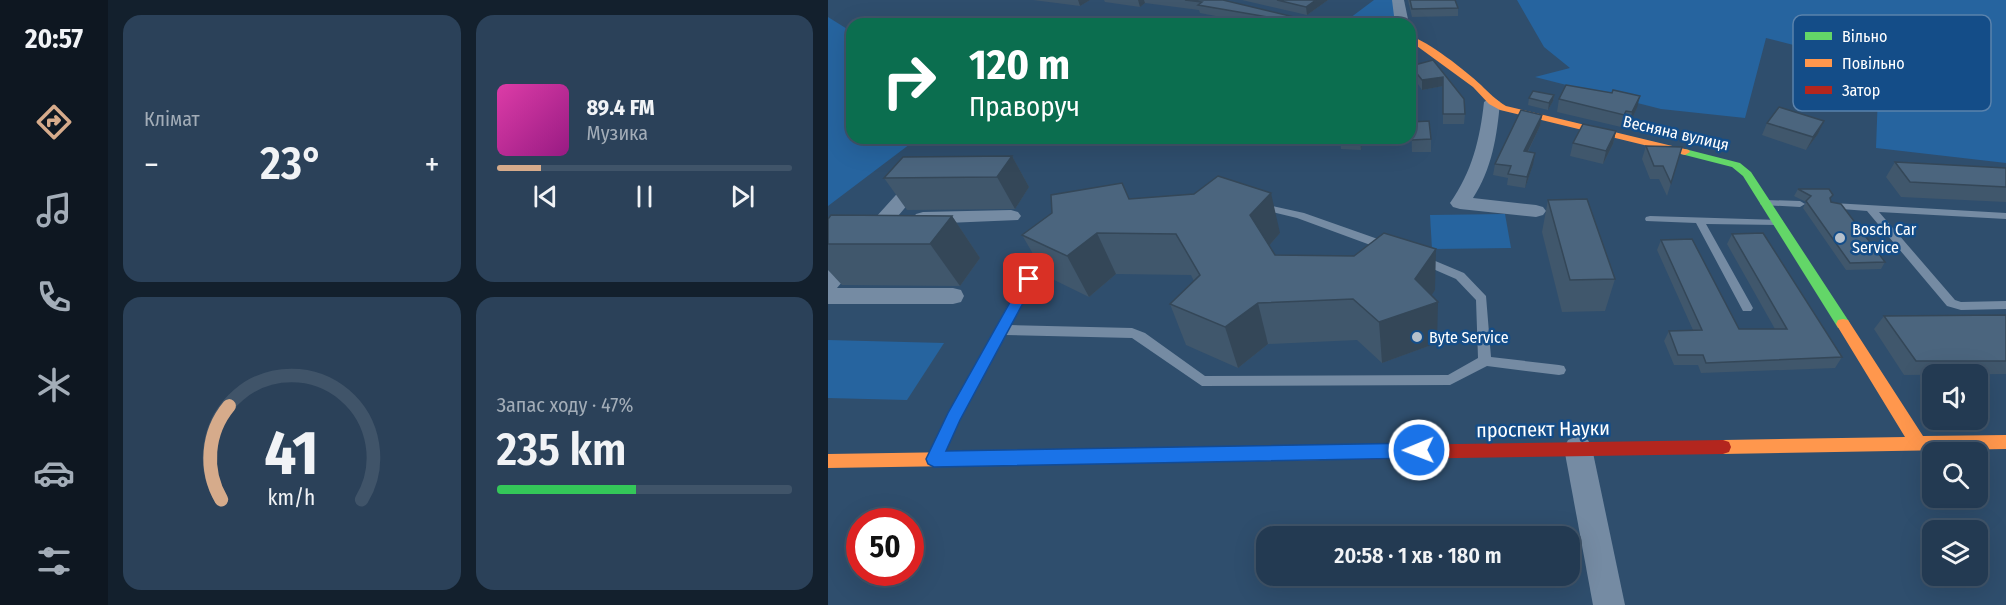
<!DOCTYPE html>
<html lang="uk">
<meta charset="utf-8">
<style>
body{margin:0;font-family:"Fira Sans Condensed",sans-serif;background:#2b4159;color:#f1f3f6;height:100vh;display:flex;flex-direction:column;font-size:22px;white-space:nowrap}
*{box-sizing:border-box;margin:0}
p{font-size:20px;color:#a3adb8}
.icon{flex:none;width:33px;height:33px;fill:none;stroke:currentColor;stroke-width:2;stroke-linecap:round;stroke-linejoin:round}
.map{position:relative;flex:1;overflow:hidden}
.side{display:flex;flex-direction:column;gap:15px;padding:15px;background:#13202d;width:720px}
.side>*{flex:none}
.top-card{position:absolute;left:18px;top:18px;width:570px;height:126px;border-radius:18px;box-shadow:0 6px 24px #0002,0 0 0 2px #405469;background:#0b6e4f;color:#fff;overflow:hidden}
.buttons{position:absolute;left:1094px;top:364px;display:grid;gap:12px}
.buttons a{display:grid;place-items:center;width:66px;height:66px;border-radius:12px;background:#233a52;box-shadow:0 6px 24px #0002,0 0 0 2px #405469;font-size:30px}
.speed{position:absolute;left:18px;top:508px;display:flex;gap:12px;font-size:30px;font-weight:700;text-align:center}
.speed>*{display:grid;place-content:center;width:78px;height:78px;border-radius:50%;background:#233a52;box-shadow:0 6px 24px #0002,0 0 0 2px #405469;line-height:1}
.speed .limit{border:9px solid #d22;background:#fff;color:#111}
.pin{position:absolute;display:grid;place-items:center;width:51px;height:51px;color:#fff;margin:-26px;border-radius:12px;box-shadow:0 3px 9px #0006}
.me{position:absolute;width:66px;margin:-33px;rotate:269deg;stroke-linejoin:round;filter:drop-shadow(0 0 4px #0008)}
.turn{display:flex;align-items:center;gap:21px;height:126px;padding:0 24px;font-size:27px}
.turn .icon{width:78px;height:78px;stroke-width:2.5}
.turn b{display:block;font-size:42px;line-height:51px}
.big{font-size:45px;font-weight:600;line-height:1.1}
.side .tile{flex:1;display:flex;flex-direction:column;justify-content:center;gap:9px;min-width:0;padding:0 21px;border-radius:18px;background:#2b4159}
.side .dial{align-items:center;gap:0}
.dial svg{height:156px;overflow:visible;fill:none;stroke:#405469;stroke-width:7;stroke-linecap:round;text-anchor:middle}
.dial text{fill:#f1f3f6;stroke:none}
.song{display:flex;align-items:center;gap:18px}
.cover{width:72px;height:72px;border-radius:9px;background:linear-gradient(135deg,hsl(320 70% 55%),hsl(310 70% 35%))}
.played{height:6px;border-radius:3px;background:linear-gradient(90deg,#d6ab8b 15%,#405469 15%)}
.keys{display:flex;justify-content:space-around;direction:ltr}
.heat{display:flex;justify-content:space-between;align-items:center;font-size:33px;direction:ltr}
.charge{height:9px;border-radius:4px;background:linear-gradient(90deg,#34c759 47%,#405469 0)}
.side .tiles{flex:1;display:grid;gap:15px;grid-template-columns:repeat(2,1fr)}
.trip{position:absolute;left:428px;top:526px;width:324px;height:60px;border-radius:18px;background:#233a52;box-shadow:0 6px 24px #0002,0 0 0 2px #405469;font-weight:600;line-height:60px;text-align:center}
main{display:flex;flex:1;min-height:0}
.tabs{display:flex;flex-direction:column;width:108px;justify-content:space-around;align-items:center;background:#0e1721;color:#a3adb8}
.tabs .icon{width:42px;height:42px}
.tabs .active{color:#d6ab8b}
.tabs b{font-size:27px;color:#f1f3f6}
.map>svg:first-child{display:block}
.green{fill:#26649f}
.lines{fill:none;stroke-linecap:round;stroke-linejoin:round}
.lane{fill:#758ba3;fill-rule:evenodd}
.street{fill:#758ba3;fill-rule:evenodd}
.fast{fill:#63d668;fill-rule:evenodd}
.slow{fill:#ff974d;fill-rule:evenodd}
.jam{fill:#b3261e;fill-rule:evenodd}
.wall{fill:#40576c}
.shaded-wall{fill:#344758}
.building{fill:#4b657e;stroke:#344758;stroke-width:1.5}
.route{fill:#1a73e8;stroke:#114b97;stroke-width:1.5}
.poi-dot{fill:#b6c1cc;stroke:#144d88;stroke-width:2}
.labels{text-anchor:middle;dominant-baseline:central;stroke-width:5;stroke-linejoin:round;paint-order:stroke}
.street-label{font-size:16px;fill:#fff;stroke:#144d88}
.poi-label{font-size:16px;fill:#fff;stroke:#144d88;text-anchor:start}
.near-street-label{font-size:20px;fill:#fff;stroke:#144d88}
.key{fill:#144d88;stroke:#5a82ac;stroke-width:1.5}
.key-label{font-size:16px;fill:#fff}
</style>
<main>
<nav class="tabs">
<b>20:57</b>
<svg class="icon active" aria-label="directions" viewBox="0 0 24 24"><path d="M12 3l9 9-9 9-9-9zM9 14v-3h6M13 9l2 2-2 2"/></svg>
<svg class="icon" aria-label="music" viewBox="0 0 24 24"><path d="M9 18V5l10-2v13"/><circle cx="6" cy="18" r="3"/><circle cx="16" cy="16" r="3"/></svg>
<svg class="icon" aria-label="phone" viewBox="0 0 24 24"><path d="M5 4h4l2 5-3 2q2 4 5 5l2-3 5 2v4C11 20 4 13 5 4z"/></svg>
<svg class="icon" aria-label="climate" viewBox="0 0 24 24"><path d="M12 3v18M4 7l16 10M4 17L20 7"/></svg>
<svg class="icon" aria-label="car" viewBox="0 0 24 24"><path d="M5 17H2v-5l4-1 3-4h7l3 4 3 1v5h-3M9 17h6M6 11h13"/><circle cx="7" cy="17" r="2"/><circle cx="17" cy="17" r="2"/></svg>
<svg class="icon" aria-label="filters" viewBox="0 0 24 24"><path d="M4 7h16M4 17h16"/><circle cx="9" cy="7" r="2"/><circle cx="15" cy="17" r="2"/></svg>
</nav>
<section class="side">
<div class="tiles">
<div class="tile"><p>Клімат</p>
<div class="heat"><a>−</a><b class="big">23°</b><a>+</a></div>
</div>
<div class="tile">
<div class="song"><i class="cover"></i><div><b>89.4 FM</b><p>Музика</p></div></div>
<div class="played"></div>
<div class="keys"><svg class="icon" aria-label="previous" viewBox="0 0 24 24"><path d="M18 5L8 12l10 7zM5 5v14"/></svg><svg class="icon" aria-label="pause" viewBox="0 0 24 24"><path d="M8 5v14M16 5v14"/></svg><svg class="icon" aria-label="next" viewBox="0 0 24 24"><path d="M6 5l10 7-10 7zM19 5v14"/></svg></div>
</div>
<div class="tile dial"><svg viewBox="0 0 100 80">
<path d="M14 69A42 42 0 1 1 86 69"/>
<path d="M14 69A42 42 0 0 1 18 21" stroke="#d6ab8b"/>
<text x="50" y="56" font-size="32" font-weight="700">41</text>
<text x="50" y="72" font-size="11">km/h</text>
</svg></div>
<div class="tile"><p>Запас ходу · 47%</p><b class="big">235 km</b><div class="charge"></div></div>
</div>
</section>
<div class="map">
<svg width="1178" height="605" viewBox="0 0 1178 605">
<rect width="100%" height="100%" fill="#2f4e6d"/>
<!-- green -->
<g class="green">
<polygon points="546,0 570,0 574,24 514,24"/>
<polygon points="689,0 1178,0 1178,163 1048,148 1051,67 938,38 917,118 833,109 707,77 742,68 716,47"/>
<polygon points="0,17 24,32 24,138 90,138 0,206"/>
<polygon points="677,214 683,248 604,249 602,215"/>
<polygon points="0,340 116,343 79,400 0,398"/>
</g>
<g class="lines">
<!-- lane -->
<g class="lane">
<polygon points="937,200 972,201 977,204 972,207 933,205 932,203"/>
<polygon points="431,203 476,213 564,244 566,247 564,250 556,250 469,218 427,208 426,206 427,204"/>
<polygon points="1005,203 1178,213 1178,219 1051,212 1127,300 1133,302 1178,301 1178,309 1133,310 1119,306 1039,211 1001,208 1000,206 1001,204"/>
<polygon points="822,216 954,220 955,222 950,225 878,224 925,308 923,311 915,311 868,223 818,221 817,219 818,217"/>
<polygon points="217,245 223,249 182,325 304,328 317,333 377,376 620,375 650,358 648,300 628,279 589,262 587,259 589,256 593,255 636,273 658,296 663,357 731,365 736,366 738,370 736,374 731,375 659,366 622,385 374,386 304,338 177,335 132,419 113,461 108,463 103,461 101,456 121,413 211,249"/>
</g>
<!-- street -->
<g class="street">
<polygon points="564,0 576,0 581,24 567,24"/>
<path d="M664,97L672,102C669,136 664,169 645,198L708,205L715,207L718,211L715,215L708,217L632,209L625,207L622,203C644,172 652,139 656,102Z"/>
<polygon points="92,174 98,175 101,179 98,183 9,288 125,288 133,290 136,296 133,302 125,304 0,304 0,270 86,175"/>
<polygon points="183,210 190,212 193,216 190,220 95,224 88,222 85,218 88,214 95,212"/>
<polygon points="750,436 760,440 764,448 797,605 765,605 736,448 740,440"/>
</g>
<!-- fast -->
<polygon class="fast" points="857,149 912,163 923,172 1020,320 1022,324 1020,328 1010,328 915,176 904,167 853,154 853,150"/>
<!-- slow -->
<g class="slow">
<path d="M582,36C600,41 638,71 653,85C661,93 668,100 678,106L861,150L862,152L857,155L672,110L661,104L645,87L582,41Z"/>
<polygon points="1015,319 1020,320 1095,436 1178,435 1178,449 895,454 889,452 887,447 889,442 895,440 1077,437 1008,324 1010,320"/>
<polygon points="493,446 499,448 501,453 499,458 493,460 0,468 0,454"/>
</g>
<!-- jam -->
<polygon class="jam" points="895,440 901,442 903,447 901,452 895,454 493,460 487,458 485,453 487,448 493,446"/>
</g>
<!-- wall -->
<g class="wall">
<polygon points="205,0 262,0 252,6"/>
<polygon points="276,0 395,0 495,24 430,24 372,13 371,10 317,3 312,7 277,2"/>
<polygon points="414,0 500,0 479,15"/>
<polygon points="580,0 627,0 630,8 630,16 584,17"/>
<polygon points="605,60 637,114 636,124 615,124 615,86 594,90 584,75 583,66"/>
<polygon points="726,95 725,101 720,110 700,105 701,98"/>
<polygon points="731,99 809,108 801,125 795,124 793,127 729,112"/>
<polygon points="714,115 712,126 700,152 705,165 697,188 679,185 680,178 665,175 667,164"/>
<polygon points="996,121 990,134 978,150 934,135 939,123"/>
<polygon points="583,122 603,139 603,152 584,152"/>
<polygon points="788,131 785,144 775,164 742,156 745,143"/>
<polygon points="512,138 535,138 533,150 513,149"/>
<polygon points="818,146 854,147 839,196 831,179 822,179 814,159"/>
<polygon points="184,156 201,187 187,209 79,210 56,178"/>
<polygon points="1067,162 1178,168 1178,202 1073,197 1058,177"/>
<polygon points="970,189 1002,200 1003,202 1057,262 1053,269 1018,270 975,208 978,202 966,196"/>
<polygon points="301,199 452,233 441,246 447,255 526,256 607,290 603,295 609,343 554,363 529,340 440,344 410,368 358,345 342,304 366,281 363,275 288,274 261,297 218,276 194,235"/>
<polygon points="720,200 787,279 777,311 734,312 714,232"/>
<polygon points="124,216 152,258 132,286 14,285 0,270 0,219"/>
<polygon points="904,234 1014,357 1007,368 873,373 870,365 846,365 836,341 841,331 865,330 829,250 833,240 911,329 947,329 899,244"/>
<polygon points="1178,315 1178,374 1076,375 1046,329 1056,316"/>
</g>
<!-- shaded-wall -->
<g class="shaded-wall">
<polygon points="250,0 262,0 252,6"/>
<polygon points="310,0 316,0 317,3 312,7"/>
<polygon points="488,0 500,0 479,15 478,7"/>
<polygon points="615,77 615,86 594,90 594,80"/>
<polygon points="726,95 725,101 720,110 721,103"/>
<polygon points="812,96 809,108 801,125 804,112"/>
<polygon points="714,115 712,126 694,163 696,151"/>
<polygon points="996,121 990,134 978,150 985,137"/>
<polygon points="788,131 785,144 775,164 778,151"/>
<polygon points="532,138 535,138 533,150"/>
<polygon points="707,153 705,165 697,188 699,177"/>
<polygon points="184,156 201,187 187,209 169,177"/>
<polygon points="443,193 452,233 432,256 422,215"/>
<polygon points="124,216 152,258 132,286 102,244"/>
<polygon points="269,233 288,274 261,297 239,256"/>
<polygon points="608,249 607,290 596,307 610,302 609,343 554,363 551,322 587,279"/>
<polygon points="430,303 440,344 410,368 397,327"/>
</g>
<!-- building -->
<g class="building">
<polygon points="357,0 395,0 495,24 455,24 457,20 370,5 374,2"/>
<polygon points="449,0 488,0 478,7"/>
<polygon points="582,0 627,0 630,8 584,9"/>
<polygon points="605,60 636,99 637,114 615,114 615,77 594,80 583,66"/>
<polygon points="738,85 784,93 785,90 812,96 804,112 798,111 796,115 731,99"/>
<polygon points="705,91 726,95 721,103 701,98"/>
<polygon points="951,107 996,121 985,137 939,123"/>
<polygon points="693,110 714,115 696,151 707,153 699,177 680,174 683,166 667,164"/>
<polygon points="601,121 603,139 584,140 583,122"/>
<polygon points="755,124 788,131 778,151 745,143"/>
<polygon points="818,146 854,147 843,183 835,166 826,166"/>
<polygon points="184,156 169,177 56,178 75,157"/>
<polygon points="1067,162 1178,168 1178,187 1082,182"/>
<polygon points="390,176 443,193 422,215 447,255 526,256 556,233 608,249 587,279 610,302 551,322 525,299 430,303 397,327 342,304 372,275 348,234 269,233 239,256 194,235 224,213 223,195 294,183 301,199 366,194"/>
<polygon points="970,189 1001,189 1005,195 1002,198 1003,202 1013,204 1057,262 1022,263 978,201 983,196"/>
<polygon points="759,199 787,279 742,280 720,200"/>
<polygon points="3,215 124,216 102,244 0,244 0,219"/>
<polygon points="935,233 1014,357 878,363 875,355 850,355 841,331 874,330 833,240 864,239 911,329 959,329 904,234"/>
<polygon points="1178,315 1178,361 1088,361 1056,316"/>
</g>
<!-- route -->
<polygon class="route" points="201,275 208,279 132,420 118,451 591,443 596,445 599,450 596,456 591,458 106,467 100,464 98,459 120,413 195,279"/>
<!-- markers -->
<g class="poi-dot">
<circle cx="1012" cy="238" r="6"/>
<circle cx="589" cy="337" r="6"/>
</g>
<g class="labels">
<!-- street labels -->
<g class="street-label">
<text transform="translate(848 133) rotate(13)">Весняна вулиця</text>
</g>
<!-- poi labels -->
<g class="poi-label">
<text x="1024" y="229">Bosch Car<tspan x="1024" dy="18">Service</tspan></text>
<text x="601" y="337">Byte Service</text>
</g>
<!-- near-street labels -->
<g class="near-street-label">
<text transform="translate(715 429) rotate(-1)">проспект Науки</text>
</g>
</g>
<!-- legend -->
<rect x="965" y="15" width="198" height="96" rx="9" class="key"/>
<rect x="977" y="32" width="27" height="8" fill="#63d668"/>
<rect x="977" y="59" width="27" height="8" fill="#ff974d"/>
<rect x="977" y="86" width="27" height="8" fill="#b3261e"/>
<g class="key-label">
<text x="1014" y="42">Вільно</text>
<text x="1014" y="69">Повільно</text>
<text x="1014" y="96">Затор</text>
</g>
</svg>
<div class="buttons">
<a><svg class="icon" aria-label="sound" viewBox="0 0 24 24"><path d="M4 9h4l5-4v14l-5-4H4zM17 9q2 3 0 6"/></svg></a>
<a><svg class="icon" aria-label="search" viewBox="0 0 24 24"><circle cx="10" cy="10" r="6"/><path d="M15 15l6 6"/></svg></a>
<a><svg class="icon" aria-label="layers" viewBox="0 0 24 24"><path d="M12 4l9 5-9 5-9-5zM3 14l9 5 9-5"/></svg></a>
</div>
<div class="speed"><div class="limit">50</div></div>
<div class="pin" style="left:201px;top:279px;background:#d93025"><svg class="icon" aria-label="arrive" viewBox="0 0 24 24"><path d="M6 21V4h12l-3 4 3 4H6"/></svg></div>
<svg class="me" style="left:591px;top:450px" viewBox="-20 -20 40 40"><circle r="17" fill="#1a73e8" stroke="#fff" stroke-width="3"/><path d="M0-11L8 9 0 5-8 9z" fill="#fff"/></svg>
<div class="trip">20:58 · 1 хв · 180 m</div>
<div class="top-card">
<div class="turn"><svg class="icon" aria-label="right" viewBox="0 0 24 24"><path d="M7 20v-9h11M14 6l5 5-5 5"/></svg><div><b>120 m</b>Праворуч</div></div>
</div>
</div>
</main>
